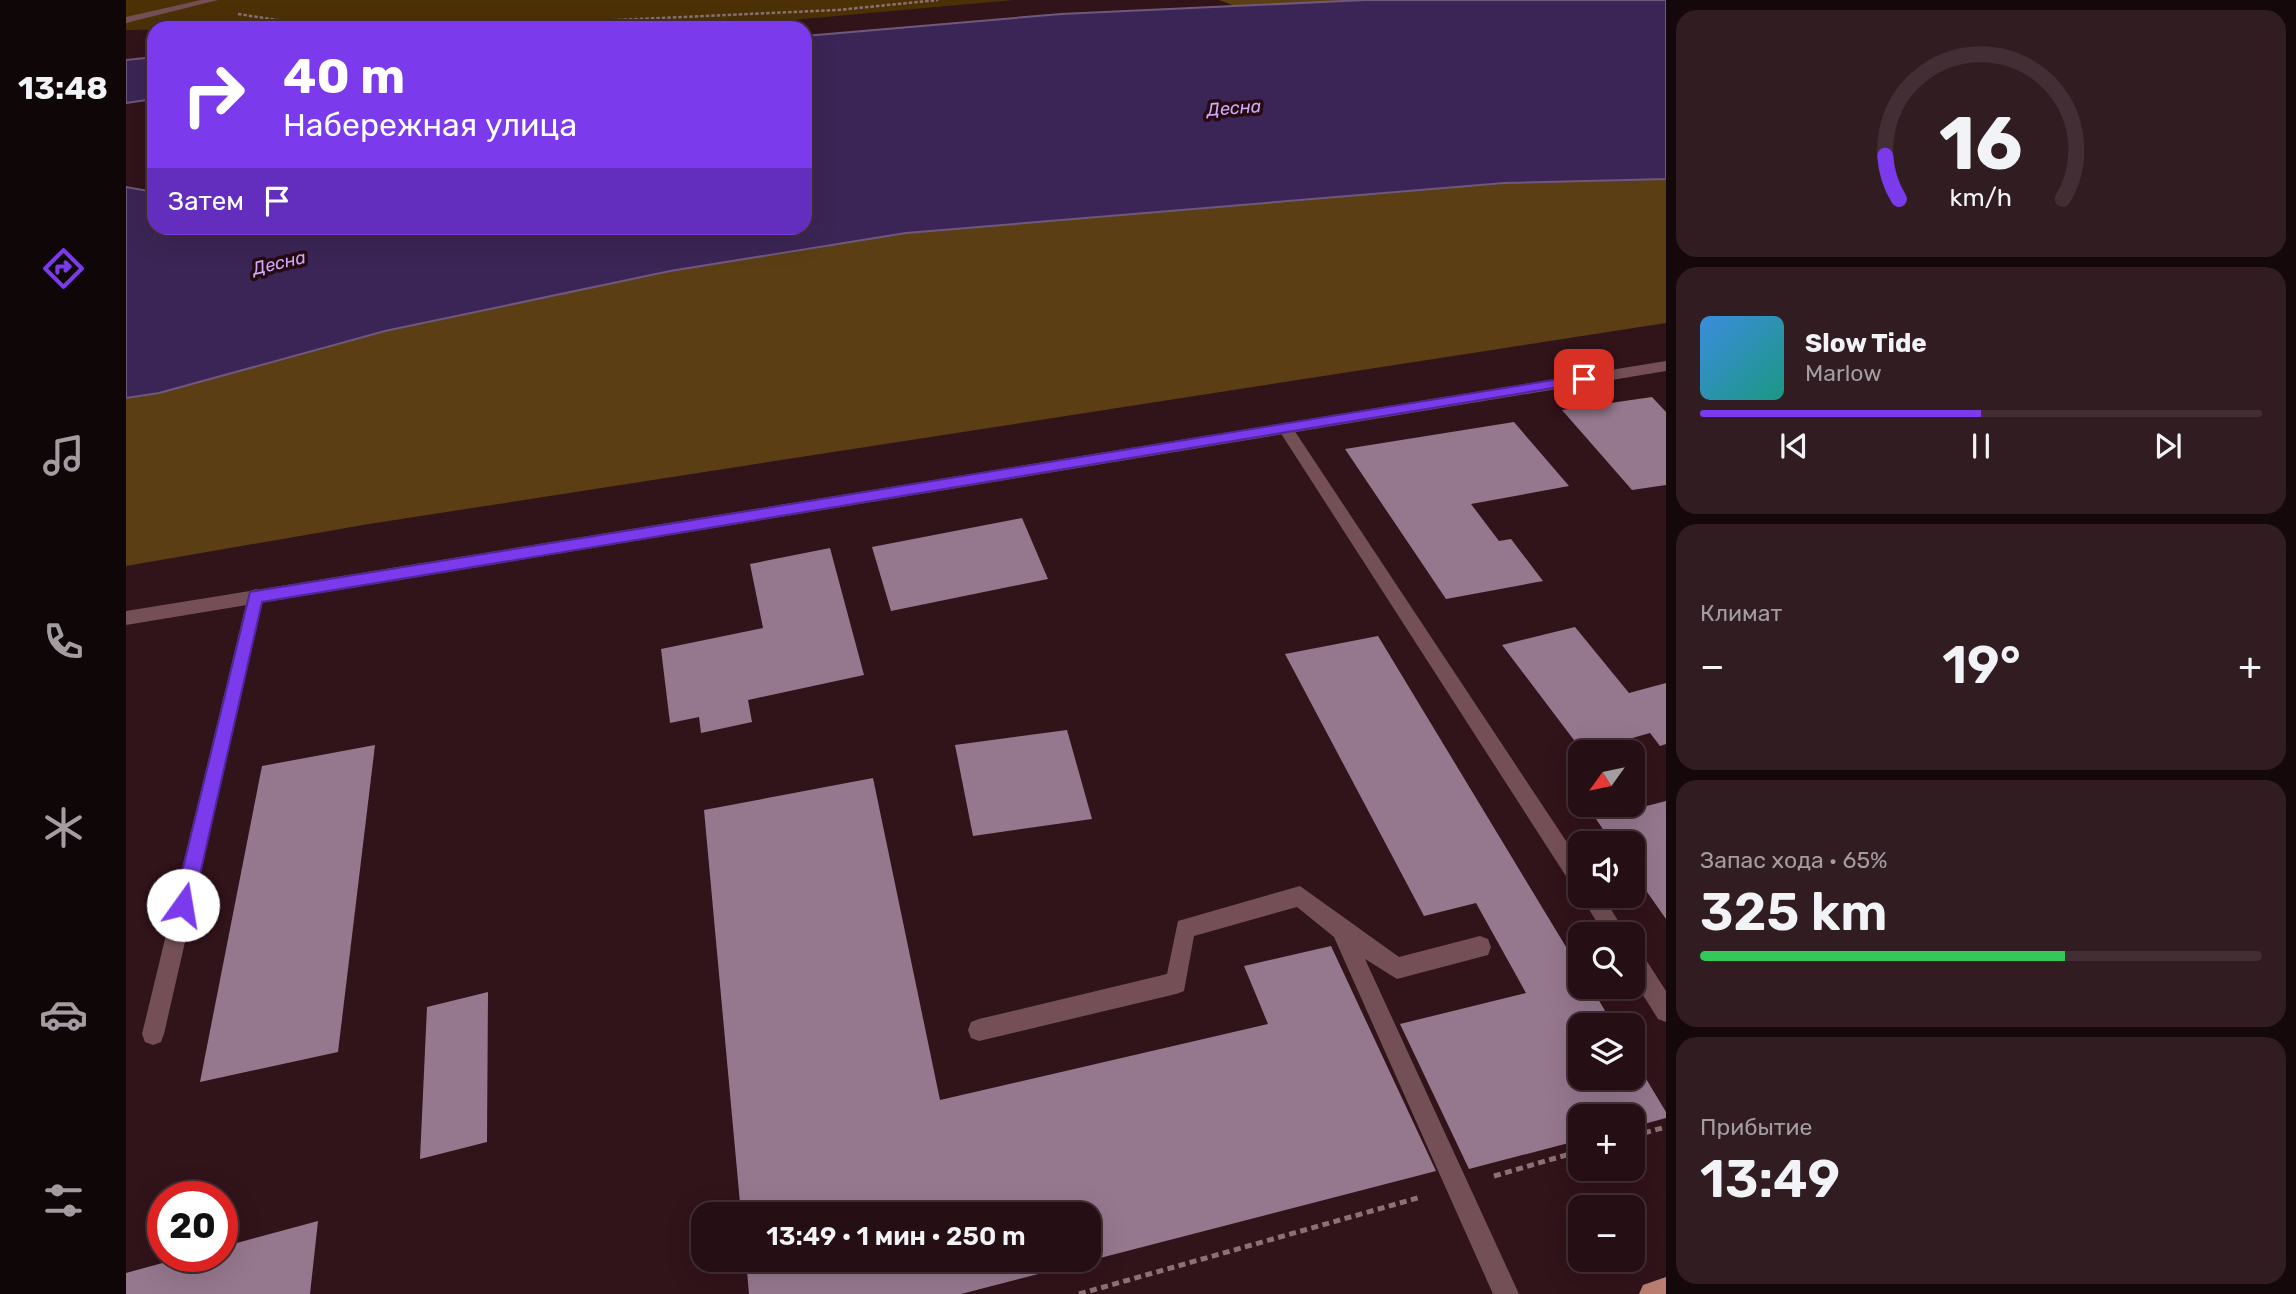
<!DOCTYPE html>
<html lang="ru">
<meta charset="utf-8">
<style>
body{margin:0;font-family:Rubik,sans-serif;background:#311c22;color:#f1f3f6;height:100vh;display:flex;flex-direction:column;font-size:26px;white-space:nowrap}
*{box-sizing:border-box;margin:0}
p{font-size:23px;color:#a39ca0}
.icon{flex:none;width:38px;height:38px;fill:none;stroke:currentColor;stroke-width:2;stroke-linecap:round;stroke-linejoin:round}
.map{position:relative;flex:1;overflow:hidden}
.panel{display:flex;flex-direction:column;gap:10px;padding:10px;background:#14080b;width:630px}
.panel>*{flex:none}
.top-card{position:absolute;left:21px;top:21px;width:665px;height:214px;border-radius:21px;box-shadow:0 7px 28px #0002,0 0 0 2px #422e34;background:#7c3aed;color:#fff;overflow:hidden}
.needle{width:46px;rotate:237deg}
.controls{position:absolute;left:1442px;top:740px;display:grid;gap:14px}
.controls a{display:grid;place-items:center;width:77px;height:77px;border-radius:14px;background:#250e14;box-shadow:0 7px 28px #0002,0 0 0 2px #422e34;font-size:35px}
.speed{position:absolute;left:21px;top:1181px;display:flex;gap:14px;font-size:35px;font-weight:700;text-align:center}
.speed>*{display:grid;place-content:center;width:91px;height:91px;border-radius:50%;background:#250e14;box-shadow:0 7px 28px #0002,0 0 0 2px #422e34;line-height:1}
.speed .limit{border:10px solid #d22;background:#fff;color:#111}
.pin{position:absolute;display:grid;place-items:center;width:60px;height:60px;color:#fff;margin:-30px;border-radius:14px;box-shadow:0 4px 10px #0006}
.me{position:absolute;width:77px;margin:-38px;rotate:13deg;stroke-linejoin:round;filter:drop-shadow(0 0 5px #0008)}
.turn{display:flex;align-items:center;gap:24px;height:147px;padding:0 21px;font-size:32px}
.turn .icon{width:91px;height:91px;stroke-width:2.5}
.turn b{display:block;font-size:49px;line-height:60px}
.then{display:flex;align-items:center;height:66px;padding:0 21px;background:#0003;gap:14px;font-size:26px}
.big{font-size:52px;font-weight:600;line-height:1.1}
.panel .widget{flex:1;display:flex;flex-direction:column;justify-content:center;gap:10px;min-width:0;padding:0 24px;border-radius:21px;background:#311c22}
.panel .dial{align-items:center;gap:0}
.dial svg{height:182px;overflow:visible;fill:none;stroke:#422e34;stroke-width:7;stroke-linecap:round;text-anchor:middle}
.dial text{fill:#f1f3f6;stroke:none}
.song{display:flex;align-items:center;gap:21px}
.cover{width:84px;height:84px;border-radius:10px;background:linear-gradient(135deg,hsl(210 70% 55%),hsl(170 70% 35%))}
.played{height:7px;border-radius:4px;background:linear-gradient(90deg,#7c3aed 50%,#422e34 50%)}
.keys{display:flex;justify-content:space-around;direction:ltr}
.heat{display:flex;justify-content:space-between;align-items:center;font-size:38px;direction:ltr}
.charge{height:10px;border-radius:5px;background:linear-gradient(90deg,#34c759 65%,#422e34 0)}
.trip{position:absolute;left:565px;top:1202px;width:410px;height:70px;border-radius:21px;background:#250e14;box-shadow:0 7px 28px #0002,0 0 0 2px #422e34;font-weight:600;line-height:70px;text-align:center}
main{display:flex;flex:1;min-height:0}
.tabs{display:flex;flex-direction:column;width:126px;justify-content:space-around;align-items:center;background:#0f0608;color:#a39ca0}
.tabs .icon{width:49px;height:49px}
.tabs .current{color:#7c3aed}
.tabs b{font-size:32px;color:#f1f3f6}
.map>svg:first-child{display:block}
.green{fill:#4c3106}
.forest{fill:#5b3e14}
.water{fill:#3b2556;stroke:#6e587c;stroke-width:2}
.building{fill:#96788e}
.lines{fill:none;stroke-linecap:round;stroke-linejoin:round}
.path-far1{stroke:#8b7176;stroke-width:2.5;stroke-dasharray:3.5 2;stroke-linecap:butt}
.path{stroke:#8b7176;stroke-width:5;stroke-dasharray:7 4.5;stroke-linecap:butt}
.lane{fill:#745056;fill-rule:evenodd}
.street{fill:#745056;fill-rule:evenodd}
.primary{fill:#b97e70;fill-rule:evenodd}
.route{fill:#7c3aed;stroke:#51269a;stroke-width:2}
.labels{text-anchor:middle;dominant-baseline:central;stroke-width:7;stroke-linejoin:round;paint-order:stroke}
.far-water-label{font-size:18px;font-style:italic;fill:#cdabfc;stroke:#270a11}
</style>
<main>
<nav class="tabs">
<b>13:48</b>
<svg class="icon current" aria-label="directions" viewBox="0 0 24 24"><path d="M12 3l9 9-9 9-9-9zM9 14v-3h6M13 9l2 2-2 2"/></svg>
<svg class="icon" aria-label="music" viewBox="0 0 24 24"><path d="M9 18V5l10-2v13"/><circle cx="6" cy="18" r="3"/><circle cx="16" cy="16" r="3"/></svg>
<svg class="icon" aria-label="phone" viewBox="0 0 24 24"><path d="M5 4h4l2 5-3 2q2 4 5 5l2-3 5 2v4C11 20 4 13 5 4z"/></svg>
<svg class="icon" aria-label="climate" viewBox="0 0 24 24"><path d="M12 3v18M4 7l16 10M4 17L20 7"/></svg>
<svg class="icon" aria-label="car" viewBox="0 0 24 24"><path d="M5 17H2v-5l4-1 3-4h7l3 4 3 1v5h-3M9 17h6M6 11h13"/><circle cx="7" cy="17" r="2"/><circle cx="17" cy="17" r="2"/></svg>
<svg class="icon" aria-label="filters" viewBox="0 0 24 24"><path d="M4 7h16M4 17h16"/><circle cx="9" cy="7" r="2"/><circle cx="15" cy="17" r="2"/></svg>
</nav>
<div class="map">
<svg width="1540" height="1294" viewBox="0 0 1540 1294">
<rect width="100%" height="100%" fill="#31131a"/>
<!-- green -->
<polygon class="green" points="0,0 888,0 633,23 0,30"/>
<!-- forest -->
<g class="forest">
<polygon points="1093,0 1239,0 1114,8"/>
<polygon points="1540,179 1540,323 243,524 0,566 0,398 33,393 259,331 544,271 780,233 1378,183"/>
</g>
<!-- water -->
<g class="water">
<polygon points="1239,0 1540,0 1540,179 1378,183 780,233 544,271 259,331 33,393 0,398 0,187 28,192 28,228 679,228 679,36 935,14"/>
<polygon points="28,57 28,99 0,103 0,60"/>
</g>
<!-- building -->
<g class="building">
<polygon points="1526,397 1540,412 1540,485 1506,490 1436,410"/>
<polygon points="1388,422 1443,486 1345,504 1373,541 1385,539 1417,581 1320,599 1219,449"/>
<polygon points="896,518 922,579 765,611 746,547"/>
<polygon points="704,548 738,675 622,700 626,722 575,733 573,717 544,723 535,649 637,628 624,564"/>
<polygon points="1449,627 1503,693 1540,683 1540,744 1534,746 1524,733 1457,752 1376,645"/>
<polygon points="1252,636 1454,970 1454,987 1465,987 1488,1026 1454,1026 1454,1078 1507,1078 1507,1057 1540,1112 1540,1118 1507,1127 1507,1116 1454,1116 1454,1140 1343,1169 1274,1024 1400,993 1350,903 1298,916 1159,654"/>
<polygon points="941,730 966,819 847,836 829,745"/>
<polygon points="249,745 212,1052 74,1082 136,766"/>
<polygon points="747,778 814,1100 1142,1024 1118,966 1205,946 1310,1171 835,1294 623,1294 620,1260 962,1260 962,1214 615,1214 578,810"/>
<polygon points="1540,801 1540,919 1507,872 1507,844 1487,844 1470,819"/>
<polygon points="362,992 361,1142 294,1159 301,1007"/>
<polygon points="192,1221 184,1294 0,1294 0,1273 62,1256 96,1256 96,1247"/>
</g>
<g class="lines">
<!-- path-far1 -->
<g class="path-far1">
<polyline points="112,14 203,28"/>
<polyline points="316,28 712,10 812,0"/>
</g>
<!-- path -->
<g class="path">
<polyline points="1507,1136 1540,1127"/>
<polyline points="1368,1176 1454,1151"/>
<polyline points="953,1294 1295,1197"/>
</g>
<!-- lane -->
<g class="lane">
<polygon points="75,0 92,0 0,23 0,17"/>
<polygon points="1159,423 1164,424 1454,862 1454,890 1447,887 1154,432 1154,424"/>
<polygon points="130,589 136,591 138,596 38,1034 35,1042 27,1045 19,1042 16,1034 122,596 124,591"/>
<polygon points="1174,886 1273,957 1354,936 1362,939 1365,947 1362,955 1271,979 1239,959 1393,1294 1367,1294 1208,937 1171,907 1068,936 1058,991 1050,994 853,1041 845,1038 842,1030 845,1022 853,1019 1041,974 1052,921"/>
<polygon points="1455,896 1477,896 1500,934 1478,934"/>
<polygon points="1507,949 1515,952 1540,991 1540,1022 1532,1019 1507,979"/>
</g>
<!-- street -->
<polygon class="street" points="1540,361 1540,371 0,625 0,611"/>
<!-- primary -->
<polygon class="primary" points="1540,1277 1540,1294 1513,1294 1517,1285"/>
</g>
<!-- route -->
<polygon class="route" points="1458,375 1463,376 1463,382 136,602 67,905 64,912 57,915 51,912 48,905 124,592"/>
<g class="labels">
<!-- far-water labels -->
<g class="far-water-label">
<text transform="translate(1108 108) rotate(-4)">Десна</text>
<text transform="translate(153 263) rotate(-13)">Десна</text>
</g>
</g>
</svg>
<div class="controls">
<a><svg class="needle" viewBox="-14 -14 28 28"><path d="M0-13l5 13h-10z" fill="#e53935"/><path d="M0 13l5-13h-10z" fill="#a39ca0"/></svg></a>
<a><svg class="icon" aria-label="sound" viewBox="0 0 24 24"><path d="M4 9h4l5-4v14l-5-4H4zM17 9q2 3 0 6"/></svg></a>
<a><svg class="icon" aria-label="search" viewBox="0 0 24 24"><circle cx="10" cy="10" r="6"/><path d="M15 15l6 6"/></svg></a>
<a><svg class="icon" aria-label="layers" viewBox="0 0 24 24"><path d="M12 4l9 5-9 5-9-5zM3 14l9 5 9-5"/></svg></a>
<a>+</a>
<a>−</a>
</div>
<div class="speed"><div class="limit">20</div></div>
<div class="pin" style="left:1458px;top:379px;background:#d93025"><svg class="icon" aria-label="arrive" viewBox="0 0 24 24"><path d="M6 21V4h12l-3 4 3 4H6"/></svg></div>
<svg class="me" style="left:57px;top:905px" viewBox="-20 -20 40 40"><circle r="19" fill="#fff"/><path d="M0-13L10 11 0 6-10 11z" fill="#7c3aed"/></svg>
<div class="trip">13:49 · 1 мин · 250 m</div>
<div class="top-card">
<div class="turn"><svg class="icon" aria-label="right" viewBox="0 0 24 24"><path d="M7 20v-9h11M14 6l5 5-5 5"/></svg><div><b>40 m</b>Набережная улица</div></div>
<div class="then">Затем<svg class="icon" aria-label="arrive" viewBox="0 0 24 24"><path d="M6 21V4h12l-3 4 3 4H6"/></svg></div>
</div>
</div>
<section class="panel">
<div class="widget dial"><svg viewBox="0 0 100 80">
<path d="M14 69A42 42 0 1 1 86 69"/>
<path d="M14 69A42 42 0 0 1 8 50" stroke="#7c3aed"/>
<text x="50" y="56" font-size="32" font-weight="700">16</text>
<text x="50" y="72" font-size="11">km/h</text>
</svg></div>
<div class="widget">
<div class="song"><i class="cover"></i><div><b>Slow Tide</b><p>Marlow</p></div></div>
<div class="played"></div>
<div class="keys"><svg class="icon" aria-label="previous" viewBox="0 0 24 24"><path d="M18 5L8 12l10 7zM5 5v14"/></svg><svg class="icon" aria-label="pause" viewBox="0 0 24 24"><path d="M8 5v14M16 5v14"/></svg><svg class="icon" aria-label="next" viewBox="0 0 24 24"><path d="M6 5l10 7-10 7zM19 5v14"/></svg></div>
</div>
<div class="widget"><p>Климат</p>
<div class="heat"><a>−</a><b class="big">19°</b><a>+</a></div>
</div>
<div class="widget"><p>Запас хода · 65%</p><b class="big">325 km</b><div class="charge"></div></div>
<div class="widget"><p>Прибытие</p><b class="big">13:49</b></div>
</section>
</main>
